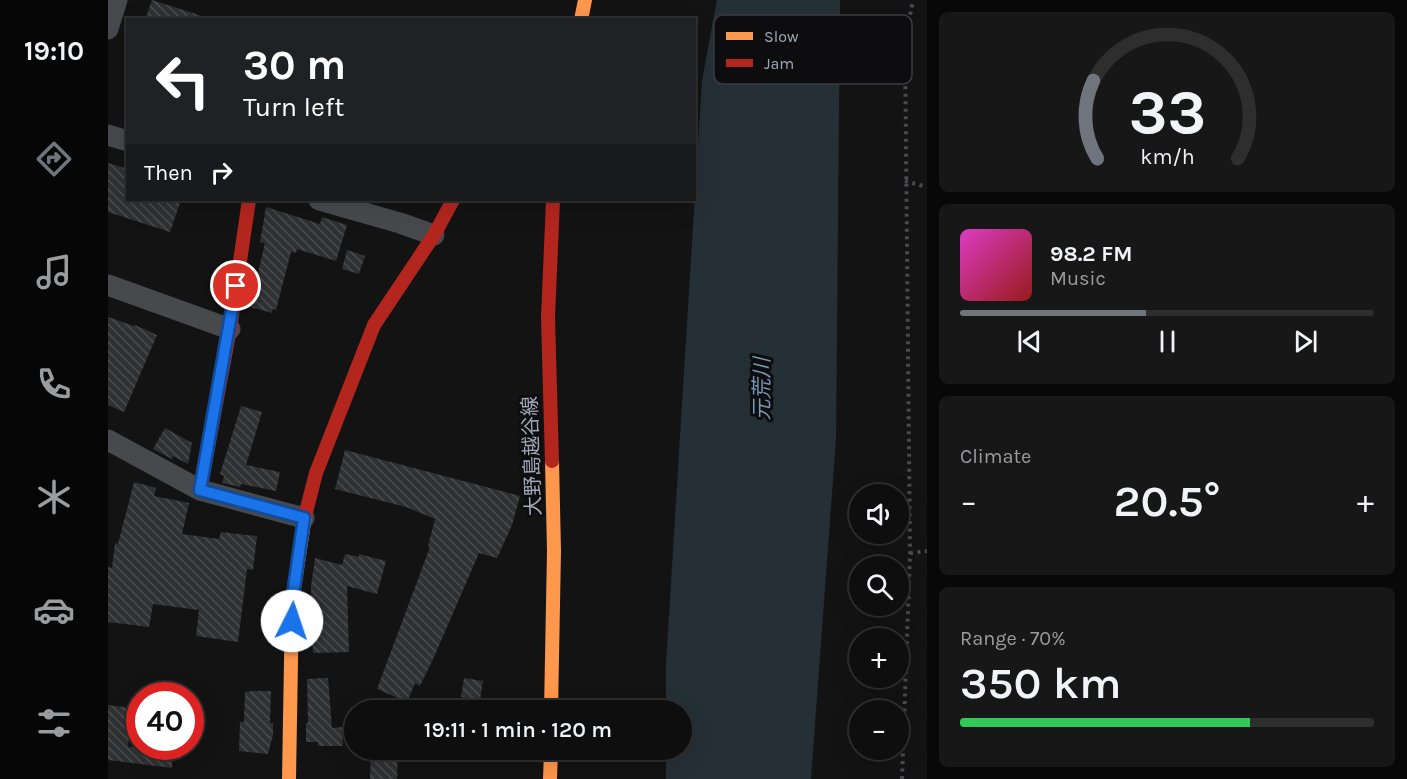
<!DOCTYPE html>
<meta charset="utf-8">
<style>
body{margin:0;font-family:Karla,"Noto Sans JP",sans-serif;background:#171717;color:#f1f3f6;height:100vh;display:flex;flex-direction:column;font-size:22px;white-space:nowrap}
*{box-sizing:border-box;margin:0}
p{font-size:20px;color:#9b9c9e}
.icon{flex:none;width:33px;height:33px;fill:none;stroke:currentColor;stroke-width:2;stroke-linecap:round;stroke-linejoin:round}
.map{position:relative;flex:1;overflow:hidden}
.sheet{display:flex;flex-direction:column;gap:12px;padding:12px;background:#080808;width:480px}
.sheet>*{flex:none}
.top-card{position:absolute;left:18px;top:18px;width:570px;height:183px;border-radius:0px;box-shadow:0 6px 24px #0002,0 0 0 2px #2e2e2e;background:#202124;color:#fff;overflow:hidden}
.fabs{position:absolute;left:741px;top:484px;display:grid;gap:12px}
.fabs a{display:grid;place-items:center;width:60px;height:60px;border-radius:50%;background:#0e0e0e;box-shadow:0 6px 24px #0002,0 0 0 2px #2e2e2e;font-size:30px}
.speed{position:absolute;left:18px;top:682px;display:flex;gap:12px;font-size:30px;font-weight:700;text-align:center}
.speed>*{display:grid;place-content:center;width:78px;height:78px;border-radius:50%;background:#0e0e0e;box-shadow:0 6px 24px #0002,0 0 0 2px #2e2e2e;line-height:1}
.speed .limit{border:9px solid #d22;background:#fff;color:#111}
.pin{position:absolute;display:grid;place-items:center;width:51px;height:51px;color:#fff;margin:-26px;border:3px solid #fff;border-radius:50%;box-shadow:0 2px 6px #0007}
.me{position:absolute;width:66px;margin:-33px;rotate:4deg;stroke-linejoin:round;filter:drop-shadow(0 0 4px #0008)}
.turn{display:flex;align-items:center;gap:21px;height:126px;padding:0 18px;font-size:27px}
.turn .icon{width:78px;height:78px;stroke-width:2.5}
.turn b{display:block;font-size:42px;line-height:51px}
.then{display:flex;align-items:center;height:57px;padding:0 18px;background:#0003;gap:12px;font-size:22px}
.big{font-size:45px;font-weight:600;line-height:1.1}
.sheet .card{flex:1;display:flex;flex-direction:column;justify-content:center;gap:9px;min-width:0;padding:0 21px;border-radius:9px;background:#171717}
.sheet .dial{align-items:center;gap:0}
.dial svg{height:156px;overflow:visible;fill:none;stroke:#2e2e2e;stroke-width:7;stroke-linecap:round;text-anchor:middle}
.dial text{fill:#f1f3f6;stroke:none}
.song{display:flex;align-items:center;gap:18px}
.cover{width:72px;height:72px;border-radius:9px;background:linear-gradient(135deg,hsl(310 70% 55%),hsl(0 70% 35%))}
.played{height:6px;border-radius:3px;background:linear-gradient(90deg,#70747d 45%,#2e2e2e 45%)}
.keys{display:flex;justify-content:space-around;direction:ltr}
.heat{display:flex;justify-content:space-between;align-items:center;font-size:33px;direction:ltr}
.charge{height:9px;border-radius:4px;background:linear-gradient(90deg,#34c759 70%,#2e2e2e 0)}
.trip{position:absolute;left:236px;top:700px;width:348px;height:60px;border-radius:30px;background:#0e0e0e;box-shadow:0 6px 24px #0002,0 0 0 2px #2e2e2e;font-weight:600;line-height:60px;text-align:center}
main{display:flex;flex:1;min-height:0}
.tabs{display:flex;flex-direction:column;width:108px;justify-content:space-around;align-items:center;background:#060606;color:#9b9c9e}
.tabs .icon{width:42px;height:42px}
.tabs .current{color:#70747d}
.tabs b{font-size:27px;color:#f1f3f6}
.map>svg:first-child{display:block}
.water{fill:#252f36}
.building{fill:url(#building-back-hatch)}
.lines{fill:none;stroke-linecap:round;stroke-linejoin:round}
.path{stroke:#484a4e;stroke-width:4;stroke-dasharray:3 4.5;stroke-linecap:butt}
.street{stroke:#47494c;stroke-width:21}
.slow{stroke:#ff974d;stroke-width:14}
.jam{stroke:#b3261e;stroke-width:14}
.route-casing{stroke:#114b97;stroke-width:15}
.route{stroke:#1a73e8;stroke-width:10}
.labels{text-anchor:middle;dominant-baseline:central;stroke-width:6;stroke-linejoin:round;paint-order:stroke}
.street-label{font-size:20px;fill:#a2a9b6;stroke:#0d0d0f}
.water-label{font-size:21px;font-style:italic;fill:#7599b6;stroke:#0d0d0f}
.key{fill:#0d0d0f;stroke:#3a3c41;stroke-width:1.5}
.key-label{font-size:16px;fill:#a2a9b6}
</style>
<main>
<nav class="tabs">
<b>19:10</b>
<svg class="icon current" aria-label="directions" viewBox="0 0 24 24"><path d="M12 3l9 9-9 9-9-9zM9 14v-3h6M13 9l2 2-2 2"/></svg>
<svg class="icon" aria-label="music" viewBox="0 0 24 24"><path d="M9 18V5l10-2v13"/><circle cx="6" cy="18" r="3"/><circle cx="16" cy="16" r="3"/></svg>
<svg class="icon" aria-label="phone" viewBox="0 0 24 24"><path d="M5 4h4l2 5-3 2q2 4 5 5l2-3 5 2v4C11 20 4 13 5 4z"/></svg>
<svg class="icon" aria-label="climate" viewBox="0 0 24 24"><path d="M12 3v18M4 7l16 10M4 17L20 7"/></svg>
<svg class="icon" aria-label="car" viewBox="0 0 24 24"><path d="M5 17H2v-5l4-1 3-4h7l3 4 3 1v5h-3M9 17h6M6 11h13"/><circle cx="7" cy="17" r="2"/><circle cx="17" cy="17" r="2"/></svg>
<svg class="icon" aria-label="filters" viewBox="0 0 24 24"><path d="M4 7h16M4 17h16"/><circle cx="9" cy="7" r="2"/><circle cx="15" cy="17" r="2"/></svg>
</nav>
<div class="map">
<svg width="819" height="779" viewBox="0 0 819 779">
<defs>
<pattern id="building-back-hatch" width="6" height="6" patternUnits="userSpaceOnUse" patternTransform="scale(1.5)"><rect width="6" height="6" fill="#303133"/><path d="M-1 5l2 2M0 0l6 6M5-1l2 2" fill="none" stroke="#4b4c4e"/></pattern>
</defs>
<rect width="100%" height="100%" fill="#131313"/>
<!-- water -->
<polygon class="water" points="609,0 732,0 728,439 703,779 558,779 558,750 573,750 573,711 558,711 558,664 594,80"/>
<!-- building -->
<g class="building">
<polygon points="44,0 94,16 93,20 37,20"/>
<polygon points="0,163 20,169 20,200 73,200 62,232 0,212"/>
<polygon points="158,207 212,224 214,217 239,225 228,261 189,249 188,253 183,252 168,310 164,309 164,313 142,307 157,243 152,242"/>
<polygon points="239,250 257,256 251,274 234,269"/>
<polygon points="0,317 26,326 27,325 49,335 16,412 0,405"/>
<polygon points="133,406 154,412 138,465 172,472 168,491 133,484 132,487 114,483 116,476 112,474"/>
<polygon points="57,428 84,443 80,464 65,456 64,459 45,449"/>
<polygon points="237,450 412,496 404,525 389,558 371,553 326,657 312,686 307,683 299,702 269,689 322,547 320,546 327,519 298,507 227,489"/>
<polygon points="26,482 48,488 46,496 81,503 74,534 111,539 113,532 149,536 145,570 139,569 130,642 88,636 91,610 45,604 41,627 0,622 0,567 4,568 7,543 10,544"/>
<polygon points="237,554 251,557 251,554 278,561 269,594 239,586 241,652 205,653 203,586 207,558 234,565"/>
<polygon points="220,678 224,728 234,727 235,746 210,746 210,742 198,742 198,723 200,723 199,679"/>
<polygon points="356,678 375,681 372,700 353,697"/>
<polygon points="144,691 163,691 162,723 165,723 165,735 160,754 131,751 132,722 136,722 137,692"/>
<polygon points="0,705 24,708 20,747 66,747 64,768 0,760"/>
<polygon points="263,750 290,750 289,779 262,779"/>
</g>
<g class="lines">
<!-- path -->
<g class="path">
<polyline points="797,181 819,187"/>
<polyline points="802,553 819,551"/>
<polyline points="794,779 802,553 797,41 805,0"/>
</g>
<!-- street -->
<g class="street">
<polyline points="0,29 9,0"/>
<polyline points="0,135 20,141"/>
<polyline points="211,200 292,223 326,235"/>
<polyline points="0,285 122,329"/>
<polyline points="0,440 92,490 196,518"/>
</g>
<!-- slow -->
<g class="slow">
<polyline points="473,20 477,0"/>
<polyline points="443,711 446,551 444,461"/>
<polyline points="181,779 184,602 197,516"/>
<polyline points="442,779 443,750"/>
</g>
<!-- jam -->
<g class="jam">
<polyline points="444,461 440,318 445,200"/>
<polyline points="92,490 122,329 141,200"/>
<polyline points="197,516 208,473 266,325 326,235 345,200"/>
</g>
</g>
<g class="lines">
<!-- route casing -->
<g class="route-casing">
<polyline id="route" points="128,286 92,490 196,518 184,602 184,621"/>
</g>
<!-- route -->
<use href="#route" class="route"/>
</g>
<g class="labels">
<!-- street labels -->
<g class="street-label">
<text transform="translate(424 456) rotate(-92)">大野島越谷線</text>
</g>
<!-- water labels -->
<g class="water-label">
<text transform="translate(654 389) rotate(-90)">元荒川</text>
</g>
</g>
<!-- legend -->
<rect x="606" y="15" width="198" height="69" rx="9" class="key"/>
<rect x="618" y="32" width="27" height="8" fill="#ff974d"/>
<rect x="618" y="59" width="27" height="8" fill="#b3261e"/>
<g class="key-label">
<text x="656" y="42">Slow</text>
<text x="656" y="69">Jam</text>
</g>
</svg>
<div class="fabs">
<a><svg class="icon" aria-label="sound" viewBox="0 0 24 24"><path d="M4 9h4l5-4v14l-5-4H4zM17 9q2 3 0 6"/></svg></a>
<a><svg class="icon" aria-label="search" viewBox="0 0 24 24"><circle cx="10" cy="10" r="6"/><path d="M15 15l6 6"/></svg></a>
<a>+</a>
<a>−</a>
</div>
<div class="speed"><div class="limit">40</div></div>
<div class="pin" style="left:128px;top:286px;background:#d93025"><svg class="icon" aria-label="arrive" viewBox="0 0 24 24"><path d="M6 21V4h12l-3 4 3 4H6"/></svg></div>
<svg class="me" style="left:184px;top:621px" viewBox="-20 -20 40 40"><circle r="19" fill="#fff"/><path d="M0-13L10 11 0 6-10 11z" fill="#1a73e8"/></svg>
<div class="trip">19:11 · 1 min · 120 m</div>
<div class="top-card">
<div class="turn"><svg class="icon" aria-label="left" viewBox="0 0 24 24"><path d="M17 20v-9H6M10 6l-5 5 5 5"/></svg><div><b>30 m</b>Turn left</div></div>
<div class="then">Then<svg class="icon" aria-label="right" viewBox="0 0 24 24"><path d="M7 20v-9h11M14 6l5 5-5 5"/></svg></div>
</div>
</div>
<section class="sheet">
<div class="card dial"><svg viewBox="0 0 100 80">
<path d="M14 69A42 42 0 1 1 86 69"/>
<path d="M14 69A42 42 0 0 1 12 29" stroke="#70747d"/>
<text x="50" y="56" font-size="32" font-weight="700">33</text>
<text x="50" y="72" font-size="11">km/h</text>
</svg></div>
<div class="card">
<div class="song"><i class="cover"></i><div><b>98.2 FM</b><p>Music</p></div></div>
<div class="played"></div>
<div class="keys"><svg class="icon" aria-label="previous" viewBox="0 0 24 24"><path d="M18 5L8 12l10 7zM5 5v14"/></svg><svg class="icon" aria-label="pause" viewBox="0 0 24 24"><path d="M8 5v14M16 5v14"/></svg><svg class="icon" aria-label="next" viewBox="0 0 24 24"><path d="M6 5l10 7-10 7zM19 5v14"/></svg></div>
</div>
<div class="card"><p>Climate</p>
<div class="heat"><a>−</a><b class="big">20.5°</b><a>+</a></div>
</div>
<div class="card"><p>Range · 70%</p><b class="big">350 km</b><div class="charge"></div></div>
</section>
</main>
